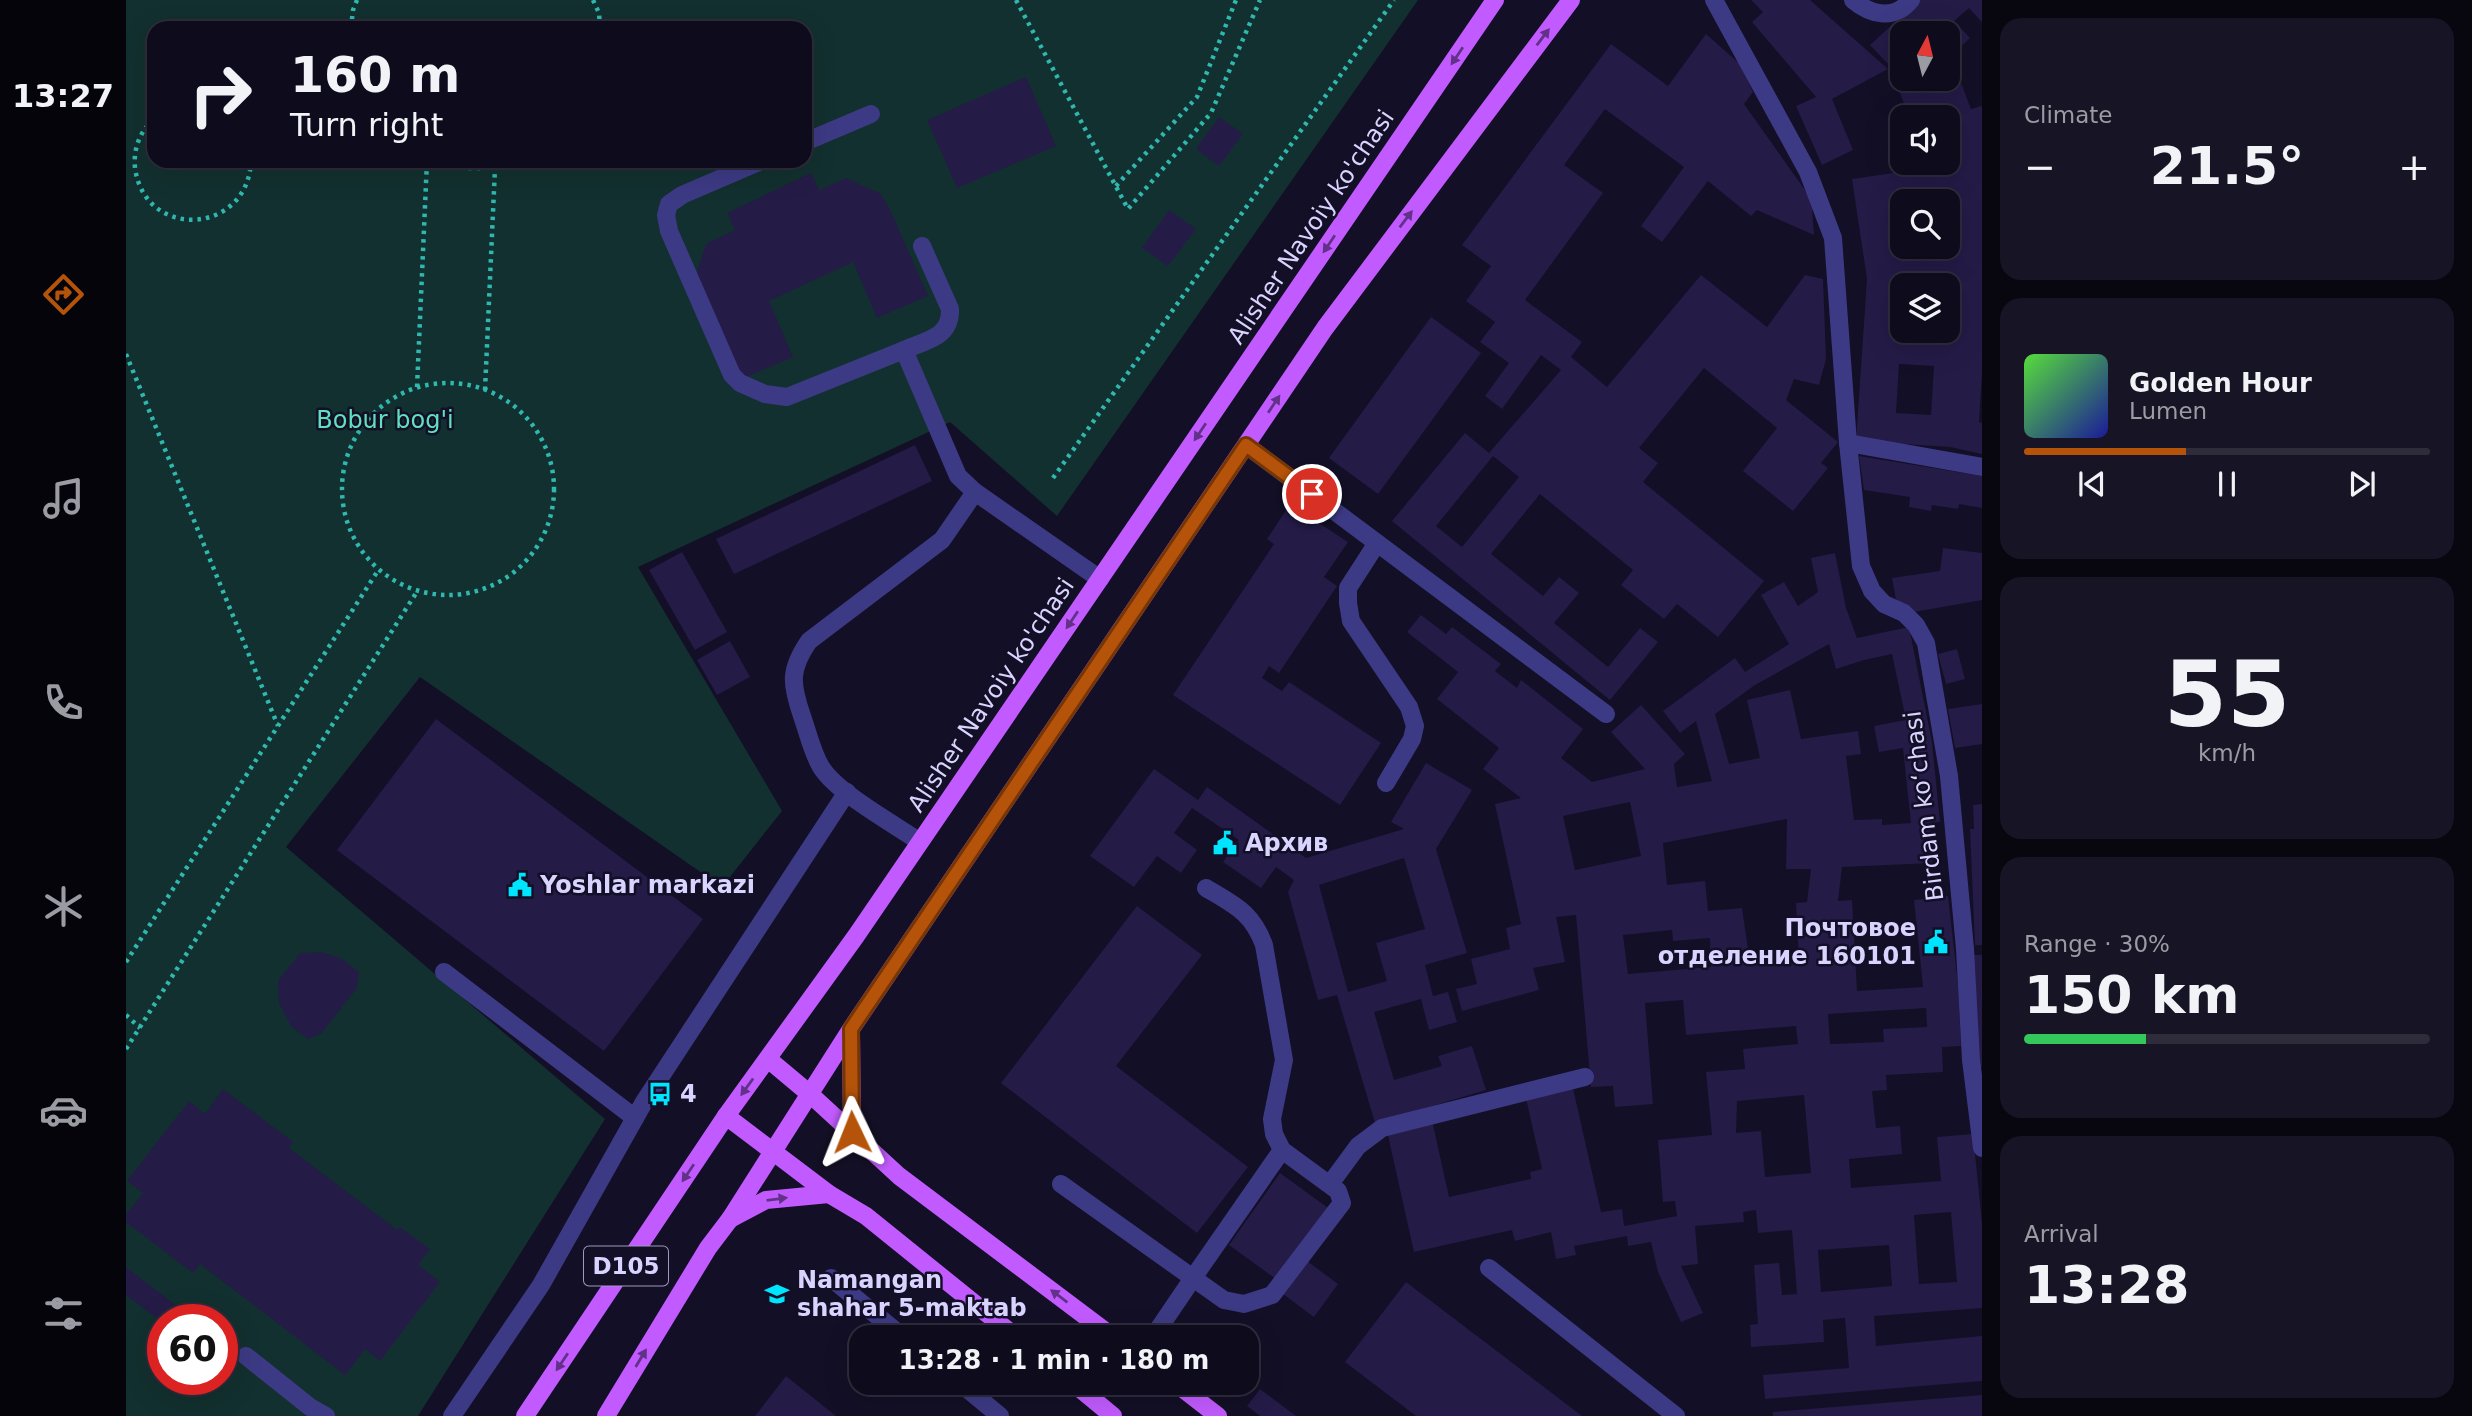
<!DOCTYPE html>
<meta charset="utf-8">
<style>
body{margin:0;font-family:"DejaVu Sans",sans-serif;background:#171425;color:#f1f3f6;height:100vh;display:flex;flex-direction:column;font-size:26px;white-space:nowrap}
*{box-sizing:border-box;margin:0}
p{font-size:23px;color:#9b9ba3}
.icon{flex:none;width:38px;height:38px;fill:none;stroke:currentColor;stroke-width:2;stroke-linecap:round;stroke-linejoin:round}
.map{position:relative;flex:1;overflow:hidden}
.panel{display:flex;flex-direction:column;gap:18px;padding:18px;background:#08060f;width:490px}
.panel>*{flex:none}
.guide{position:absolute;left:21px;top:21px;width:665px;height:147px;border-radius:21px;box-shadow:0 7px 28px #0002,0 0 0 2px #2e2b3b;background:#0e0b1c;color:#f1f3f6;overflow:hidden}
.needle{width:46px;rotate:7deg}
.fabs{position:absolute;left:1764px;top:21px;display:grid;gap:14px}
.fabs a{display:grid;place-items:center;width:70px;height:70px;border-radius:14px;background:#0e0b1c;box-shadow:0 7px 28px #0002,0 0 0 2px #2e2b3b;font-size:35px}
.speed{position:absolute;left:21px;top:1304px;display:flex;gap:14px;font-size:35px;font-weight:700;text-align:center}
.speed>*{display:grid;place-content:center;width:91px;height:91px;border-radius:50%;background:#0e0b1c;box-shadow:0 7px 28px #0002,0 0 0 2px #2e2b3b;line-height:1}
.speed .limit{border:10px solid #d22;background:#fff;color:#111}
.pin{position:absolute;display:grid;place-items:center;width:60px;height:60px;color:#fff;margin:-30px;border:4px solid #fff;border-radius:50%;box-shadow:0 2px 7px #0007}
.me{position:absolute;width:77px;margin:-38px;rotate:358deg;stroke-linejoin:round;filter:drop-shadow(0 0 5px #0008)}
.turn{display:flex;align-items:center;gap:24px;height:147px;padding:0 28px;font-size:32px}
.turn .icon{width:91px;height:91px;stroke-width:2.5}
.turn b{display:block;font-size:49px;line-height:60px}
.big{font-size:52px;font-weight:600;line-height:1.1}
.panel .card{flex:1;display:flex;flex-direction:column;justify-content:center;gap:10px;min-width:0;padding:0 24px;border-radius:21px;background:#171425}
.panel .dial{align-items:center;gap:0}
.dial b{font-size:91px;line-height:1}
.song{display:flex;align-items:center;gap:21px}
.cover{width:84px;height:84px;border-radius:10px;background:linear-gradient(135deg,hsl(110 70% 55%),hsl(240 70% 35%))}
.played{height:7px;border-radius:4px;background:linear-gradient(90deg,#b45309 40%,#2e2b3b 40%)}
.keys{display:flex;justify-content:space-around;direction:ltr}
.heat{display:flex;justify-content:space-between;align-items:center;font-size:38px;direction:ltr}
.charge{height:10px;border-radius:5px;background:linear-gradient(90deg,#34c759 30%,#2e2b3b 0)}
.trip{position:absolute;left:723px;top:1325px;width:410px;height:70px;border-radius:21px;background:#0e0b1c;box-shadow:0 7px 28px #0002,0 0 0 2px #2e2b3b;font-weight:600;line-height:70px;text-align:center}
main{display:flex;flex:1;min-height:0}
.dock{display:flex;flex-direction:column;width:126px;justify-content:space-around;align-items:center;background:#06040b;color:#9b9ba3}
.dock .icon{width:49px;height:49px}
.dock .active{color:#b45309}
.dock b{font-size:32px;color:#f1f3f6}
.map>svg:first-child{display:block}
.green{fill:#12302f;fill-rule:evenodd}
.building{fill:#241b47;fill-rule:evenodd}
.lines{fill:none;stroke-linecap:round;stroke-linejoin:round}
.path{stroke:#2fb8b0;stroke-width:4.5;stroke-dasharray:3.5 5;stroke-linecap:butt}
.lane{stroke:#3d3a85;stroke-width:18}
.street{stroke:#3d3a85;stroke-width:18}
.primary{stroke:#c25bff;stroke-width:18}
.oneway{fill:#623188}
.route-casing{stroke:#753606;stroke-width:18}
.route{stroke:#b45309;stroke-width:12}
.labels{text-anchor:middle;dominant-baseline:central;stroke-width:5;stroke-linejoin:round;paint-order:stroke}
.shield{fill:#130f26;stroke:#9e99be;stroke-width:2}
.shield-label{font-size:23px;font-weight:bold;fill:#d9d4ff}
.street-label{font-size:24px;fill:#d9d4ff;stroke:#130f26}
.park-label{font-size:24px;fill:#5fe0c0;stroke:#130f26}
.poi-label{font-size:24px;font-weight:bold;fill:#d9d4ff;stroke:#130f26;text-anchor:start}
</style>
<main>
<nav class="dock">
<b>13:27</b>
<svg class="icon active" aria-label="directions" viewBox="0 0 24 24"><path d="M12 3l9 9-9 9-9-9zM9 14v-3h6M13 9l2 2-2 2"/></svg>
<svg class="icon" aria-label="music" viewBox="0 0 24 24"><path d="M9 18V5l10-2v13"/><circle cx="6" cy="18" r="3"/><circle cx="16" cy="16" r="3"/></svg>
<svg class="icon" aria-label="phone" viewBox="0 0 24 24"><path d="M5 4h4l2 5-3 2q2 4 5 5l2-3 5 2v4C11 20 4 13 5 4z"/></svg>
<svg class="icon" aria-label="climate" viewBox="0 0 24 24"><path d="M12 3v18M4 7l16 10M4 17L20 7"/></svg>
<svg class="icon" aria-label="car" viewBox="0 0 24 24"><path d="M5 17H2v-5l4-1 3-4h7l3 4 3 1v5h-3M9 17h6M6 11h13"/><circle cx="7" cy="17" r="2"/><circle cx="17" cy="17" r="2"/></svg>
<svg class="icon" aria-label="filters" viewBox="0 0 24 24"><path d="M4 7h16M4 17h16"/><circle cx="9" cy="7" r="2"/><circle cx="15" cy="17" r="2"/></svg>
</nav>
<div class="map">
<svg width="1856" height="1416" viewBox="0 0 1856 1416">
<rect width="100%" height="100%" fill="#130f26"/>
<!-- green -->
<path class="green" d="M0,0H1292L931,516L824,422L512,567L656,811L596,887L294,677L160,847L479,1119L292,1416H0ZM28,28H679V161H28ZM37,1320H96V1379H37Z"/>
<!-- building -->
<g class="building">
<polygon points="1625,0 1684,0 1762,69 1706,99 1727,150 1696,165 1670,106 1690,97 1626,22 1637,12"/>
<path d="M1793,0H1856V22L1843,8L1828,21L1844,38L1825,56L1845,109L1856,106V373L1853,422L1856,423V454L1824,447L1730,441L1741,279L1726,179L1794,169V163H1822L1824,140L1822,117H1783L1764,66L1744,45ZM1776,33H1822V79H1776ZM1776,201H1822V247H1776ZM1776,285H1822V331H1776ZM1773,364L1808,366L1805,415L1770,413Z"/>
<path d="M1580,34L1614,64L1627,92L1618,104L1681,193L1686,208L1688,235L1631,210L1625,216L1582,181L1536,242L1515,226L1558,167L1479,109L1438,165L1477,193L1399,300L1456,342L1445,357L1481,387L1575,275L1641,327L1679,275L1697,279L1700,359L1693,385L1668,379L1660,400L1712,442L1695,463L1702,468L1667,511L1617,471L1651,428L1578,368L1513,448L1532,463L1517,482L1638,581L1592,637L1551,604L1538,619L1495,585L1507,570L1414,494L1365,554L1417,596L1433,577L1453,593L1428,623L1482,667L1514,628L1532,642L1484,700L1266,521L1339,433L1363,453L1435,370L1415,355L1376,409L1359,396L1383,363L1354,342L1369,322L1340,301L1365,266L1336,245L1485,44L1542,86ZM1367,456L1393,477L1336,547L1310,526Z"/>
<polygon points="900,77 930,146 831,188 801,120"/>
<polygon points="1093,117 1117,134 1093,166 1070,149"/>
<polygon points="685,173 693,190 720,178 755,194 766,214 802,296 751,318 727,262 643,301 667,357 613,380 569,278 580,244 609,230 601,213"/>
<polygon points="1043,210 1070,229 1042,266 1016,248"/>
<polygon points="1305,317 1355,353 1252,494 1203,458"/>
<polygon points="789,445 806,481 608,574 590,539"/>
<polygon points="1733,456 1856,476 1856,508 1833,504 1832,509 1806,505 1805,511 1783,507 1784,497 1738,490"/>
<polygon points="1164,504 1222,542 1198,577 1211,586 1153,673 1143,666 1136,678 1156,691 1163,682 1255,743 1214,805 1047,695 1148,544 1141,539"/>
<polygon points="1817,548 1856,553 1856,600 1782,613 1770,600 1766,578 1814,571"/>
<polygon points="556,552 601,632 569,650 523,570"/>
<path d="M1709,553L1720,608L1731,638L1783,627L1806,742L1814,822L1804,823L1806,863L1716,867L1712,901L1726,900L1731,991L1797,987L1788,900L1822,896L1832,985L1835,1046L1816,1047L1817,1072L1760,1075L1761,1090L1746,1091L1750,1128L1774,1126L1776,1154L1723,1159L1725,1188L1815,1181L1811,1137L1847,1134L1856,1223V1308L1748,1316L1750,1346L1856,1336V1381L1639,1399L1637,1375L1723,1368L1719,1318L1697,1320L1698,1342L1625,1347L1624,1325L1632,1324L1628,1265L1653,1263L1656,1295L1671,1294L1666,1230L1632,1233L1630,1210L1617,1212L1618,1222L1569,1226L1572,1264L1555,1266L1577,1313L1555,1322L1532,1272L1525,1242L1502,1246L1501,1236L1448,1246L1450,1255L1430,1259L1425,1232L1389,1241L1386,1230L1288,1252L1261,1131L1306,1120L1323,1197L1405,1179L1404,1172L1416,1169L1399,1094L1446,1084L1475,1212L1496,1209L1498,1226L1551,1216L1549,1201L1537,1202L1532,1140L1586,1135L1580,1072L1619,1069L1617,1049L1672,1044L1670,1026L1560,1035L1557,1000L1519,1003L1527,1104L1489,1107L1487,1086L1465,1087L1450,915L1430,917L1439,962L1407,968L1413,990L1336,1011L1330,989L1351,984L1345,959L1384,949L1380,928L1395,924L1369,804L1395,798L1357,769L1373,748L1311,699L1332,672L1281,632L1295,615L1320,634L1326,627L1375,664L1369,671L1391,688L1395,680L1457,729L1435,758L1466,782L1519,769L1485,732L1515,705L1559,754L1548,764L1551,787L1586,781L1570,721L1554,733L1537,711L1609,658L1619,672L1663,644L1635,595L1658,582L1672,606L1692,592L1685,558ZM1703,644L1710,669L1738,660L1766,654L1780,720L1748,726L1753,752L1777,748L1785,823L1756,825V819L1728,820L1720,756L1735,754L1732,731L1675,739L1664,690L1621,700L1634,758L1603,764L1589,714L1629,685ZM1504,802L1515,856L1449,870L1437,816ZM1661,819L1660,869H1685L1681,902L1670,903L1673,961L1624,963L1616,908L1582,911L1579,881L1541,885L1537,843ZM1546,930L1547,941L1584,938L1585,967L1502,974L1497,935ZM1800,1008L1801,1027L1757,1029L1758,1042L1704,1044L1702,1014ZM1678,1095L1685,1173L1639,1177L1635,1131L1610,1133L1611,1101ZM1825,1212L1831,1282L1793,1284L1788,1215ZM1763,1245L1766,1286L1695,1292L1692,1250Z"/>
<polygon points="604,641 624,677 591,695 571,660"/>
<polygon points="1831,649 1839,679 1820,684 1812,654"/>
<polygon points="1856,704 1856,744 1829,748 1822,709"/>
<polygon points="310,719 577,919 478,1051 211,850"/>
<path d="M1300,763L1346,790L1310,849L1341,953L1299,965L1307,996L1322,992L1331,1022L1303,1030L1295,999L1248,1012L1268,1080L1316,1066L1312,1056L1346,1046L1360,1090L1249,1123L1211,995L1192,1000L1162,892L1168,880L1150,867L1135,888L1097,862L1113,840L1066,808L1048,833L1071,850L1055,873L1031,856L1008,887L964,856L1028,769L1072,800L1081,787L1180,858L1278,829L1265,822ZM1278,858L1299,929L1250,943L1261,981L1222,992L1193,885Z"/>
<polygon points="1856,804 1856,945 1849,945 1844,829 1848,829 1847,805"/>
<polygon points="1011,906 1076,955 990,1066 1122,1167 1071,1233 875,1083"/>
<polygon points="196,952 216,959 233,972 231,988 196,1033 182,1039 165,1026 153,1003 152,981 174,953"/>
<polygon points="1846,955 1856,955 1856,1067 1854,1067"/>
<polygon points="97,1089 167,1142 163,1148 271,1230 274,1227 304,1249 292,1265 314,1282 254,1361 239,1349 219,1375 74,1264 67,1273 0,1222 0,1215 17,1193 1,1181 63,1101 79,1114"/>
<polygon points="1154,1173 1205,1210 1154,1282 1103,1245"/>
<polygon points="1177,1258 1212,1284 1188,1317 1153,1291"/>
<polygon points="0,1267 69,1320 37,1320 37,1323 0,1295"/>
<polygon points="1280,1282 1456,1416 1290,1416 1219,1362"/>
<polygon points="660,1376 710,1416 629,1416"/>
<polygon points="1134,1389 1170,1416 1134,1416 1121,1406"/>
<polygon points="1856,1395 1856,1416 1647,1416 1647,1412"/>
</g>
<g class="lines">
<!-- path -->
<g class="path">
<polyline points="467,0 473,13 474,28"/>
<polyline points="890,0 1002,209 1085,113 1134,0"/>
<polyline points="225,28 227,10 231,0"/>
<path d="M28,119C14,131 7,149 9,168C19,241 122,235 125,161"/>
<path d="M309,161C336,171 362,170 389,161"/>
<polyline points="990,186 1071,97 1110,0"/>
<polyline points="0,354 152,726"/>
<circle cx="322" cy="489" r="106"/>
<polyline points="291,387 301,161"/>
<polyline points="359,390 369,168"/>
<polyline points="927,478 1268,0"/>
<polyline points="0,962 253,569"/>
<polyline points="0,1015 14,1028"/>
<polyline points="0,1049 292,590"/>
</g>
<!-- lane -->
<g class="lane">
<polyline points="679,142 745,114"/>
<polyline points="635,161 556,195 543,204 540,215 543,231 606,375 614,383 639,394 661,397 778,350 832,476 849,492"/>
<path d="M778,350C800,340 825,338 824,309L796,246"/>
<polyline points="1251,543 1222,588 1222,603 1225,621 1283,707 1289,726 1286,739 1260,783"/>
<path d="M794,842C768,824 711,793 695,767C686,752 682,733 676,716C665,684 663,670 683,641L816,540L849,492L974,579"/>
<path d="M1080,888C1108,905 1126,912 1138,945L1158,1060L1146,1119L1148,1134L1156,1150L1212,1191L1216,1203L1146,1295L1118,1304L1098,1300L1067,1278L1156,1150"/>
<polyline points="318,972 509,1118"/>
<polyline points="935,1184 1067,1278 1027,1337"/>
<polyline points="1204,1184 1232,1146 1256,1128 1459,1077"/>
<polyline points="1363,1268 1550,1416"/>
<polyline points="705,1278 777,1337"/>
<polyline points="120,1356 184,1407 200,1416"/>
<polyline points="833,1382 874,1416"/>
<polyline points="326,1416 415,1285 518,1102 721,792"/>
</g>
<!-- street -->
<g class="street">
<polyline points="1588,0 1682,172 1707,238 1722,443 1735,566 1746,591 1758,604 1778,613 1790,625 1800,643 1823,776 1839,949 1845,1060 1856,1148"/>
<path d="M1727,0C1746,16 1769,20 1785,0"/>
<polyline points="1722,443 1856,467"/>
<polyline points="1120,445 1480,714"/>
</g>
<!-- primary -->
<g class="primary">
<polyline points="725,1031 726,1133"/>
<polyline points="642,1059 685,1095 773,1176 987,1337"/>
<polyline points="600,1116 703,1194 740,1216 890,1337"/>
<polyline points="604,1219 640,1200 703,1194"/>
<polyline points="946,1382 987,1416"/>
<polyline points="1048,1382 1092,1416"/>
<polyline points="399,1416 600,1116 730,936 1369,0"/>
<polyline points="480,1416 582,1248 604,1219 725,1029 1199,328 1445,0"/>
</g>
</g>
<!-- one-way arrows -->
<defs><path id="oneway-solid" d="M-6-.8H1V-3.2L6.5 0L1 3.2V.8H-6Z" transform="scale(1.75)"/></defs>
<g class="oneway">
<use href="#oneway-solid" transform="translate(1417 37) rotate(-53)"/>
<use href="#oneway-solid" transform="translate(1331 56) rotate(124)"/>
<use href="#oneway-solid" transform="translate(1280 219) rotate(-53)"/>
<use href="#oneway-solid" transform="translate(1203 244) rotate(124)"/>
<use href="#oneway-solid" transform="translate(1148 404) rotate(-56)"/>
<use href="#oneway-solid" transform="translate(1074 432) rotate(124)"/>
<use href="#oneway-solid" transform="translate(946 620) rotate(124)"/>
<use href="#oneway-solid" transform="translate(621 1087) rotate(126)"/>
<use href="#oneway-solid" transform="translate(562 1173) rotate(124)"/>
<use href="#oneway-solid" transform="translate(651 1199) rotate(-7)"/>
<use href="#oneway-solid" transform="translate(933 1296) rotate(-143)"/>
<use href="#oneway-solid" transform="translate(515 1358) rotate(-59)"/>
<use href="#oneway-solid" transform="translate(436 1362) rotate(124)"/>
</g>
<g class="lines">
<!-- route casing -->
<g class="route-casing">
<polyline id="route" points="726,1132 725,1029 1120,445 1186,494"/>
</g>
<!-- route -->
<use href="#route" class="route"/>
</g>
<!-- icons -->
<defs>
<g id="civic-bare" transform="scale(1.89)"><path d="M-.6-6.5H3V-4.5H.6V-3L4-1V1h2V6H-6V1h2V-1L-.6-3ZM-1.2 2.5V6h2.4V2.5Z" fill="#00e5ff" stroke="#130f26" stroke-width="2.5" paint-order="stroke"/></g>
<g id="bus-bare" transform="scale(1.89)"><path d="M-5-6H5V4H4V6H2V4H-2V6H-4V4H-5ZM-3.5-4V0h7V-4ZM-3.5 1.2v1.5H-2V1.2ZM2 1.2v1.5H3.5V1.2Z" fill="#00e5ff" stroke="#130f26" stroke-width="2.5" paint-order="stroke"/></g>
<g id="school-bare" transform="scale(1.89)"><path d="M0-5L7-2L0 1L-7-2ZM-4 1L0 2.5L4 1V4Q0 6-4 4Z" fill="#00e5ff" stroke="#130f26" stroke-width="2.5" paint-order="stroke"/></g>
</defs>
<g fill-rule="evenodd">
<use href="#civic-bare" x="1099" y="843"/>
<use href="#civic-bare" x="394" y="885"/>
<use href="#civic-bare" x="1810" y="942"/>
<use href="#bus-bare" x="534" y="1094"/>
<use href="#school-bare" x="651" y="1294"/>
</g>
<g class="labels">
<!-- shield labels -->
<rect class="shield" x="458" y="1246.5" width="84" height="39" rx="5"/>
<g class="shield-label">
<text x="500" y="1266">D105</text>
</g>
<!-- street labels -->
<g class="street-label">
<text transform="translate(1185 227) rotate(-56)">Alisher Navoiy ko'chasi</text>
<text transform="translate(865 695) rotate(-56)">Alisher Navoiy ko'chasi</text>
<text transform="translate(1798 806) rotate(-97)">Birdam koʻchasi</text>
</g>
<!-- park labels -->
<g class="park-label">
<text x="259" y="420">Bobur bog'i</text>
</g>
<!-- poi labels -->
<g class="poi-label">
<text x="1119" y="843">Архив</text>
<text x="414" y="885">Yoshlar markazi</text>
<text x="1790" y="928" text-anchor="end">Почтовое<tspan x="1790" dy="28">отделение 160101</tspan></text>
<text x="554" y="1094">4</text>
<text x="671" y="1280">Namangan<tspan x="671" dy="28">shahar 5-maktab</tspan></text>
</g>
</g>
</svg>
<div class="fabs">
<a><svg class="needle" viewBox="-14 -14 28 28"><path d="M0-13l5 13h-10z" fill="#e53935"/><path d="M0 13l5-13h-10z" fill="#9b9ba3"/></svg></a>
<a><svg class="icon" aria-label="sound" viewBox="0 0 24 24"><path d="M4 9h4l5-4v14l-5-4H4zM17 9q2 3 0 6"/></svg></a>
<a><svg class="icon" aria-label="search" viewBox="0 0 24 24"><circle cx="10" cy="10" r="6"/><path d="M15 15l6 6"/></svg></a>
<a><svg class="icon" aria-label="layers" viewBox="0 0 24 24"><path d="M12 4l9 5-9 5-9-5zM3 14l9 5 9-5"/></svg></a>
</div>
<div class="speed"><div class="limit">60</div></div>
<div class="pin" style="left:1186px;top:494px;background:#d93025"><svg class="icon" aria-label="arrive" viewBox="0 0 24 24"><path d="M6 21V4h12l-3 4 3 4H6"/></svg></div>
<svg class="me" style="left:726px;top:1132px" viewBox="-20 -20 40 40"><path d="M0-17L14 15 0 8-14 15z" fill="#b45309" stroke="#fff" stroke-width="4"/></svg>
<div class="trip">13:28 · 1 min · 180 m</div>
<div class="guide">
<div class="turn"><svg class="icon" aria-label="right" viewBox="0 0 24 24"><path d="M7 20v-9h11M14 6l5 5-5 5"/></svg><div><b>160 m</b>Turn right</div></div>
</div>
</div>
<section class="panel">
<div class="card"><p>Climate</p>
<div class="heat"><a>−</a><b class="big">21.5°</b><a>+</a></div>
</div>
<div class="card">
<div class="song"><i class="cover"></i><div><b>Golden Hour</b><p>Lumen</p></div></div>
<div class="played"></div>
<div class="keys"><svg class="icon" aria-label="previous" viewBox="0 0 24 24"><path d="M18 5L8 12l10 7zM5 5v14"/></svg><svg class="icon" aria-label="pause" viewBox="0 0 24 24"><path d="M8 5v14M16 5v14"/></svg><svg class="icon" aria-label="next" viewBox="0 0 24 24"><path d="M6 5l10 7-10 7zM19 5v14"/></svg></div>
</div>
<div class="card dial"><b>55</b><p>km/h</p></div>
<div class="card"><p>Range · 30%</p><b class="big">150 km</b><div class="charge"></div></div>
<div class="card"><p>Arrival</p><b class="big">13:28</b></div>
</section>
</main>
